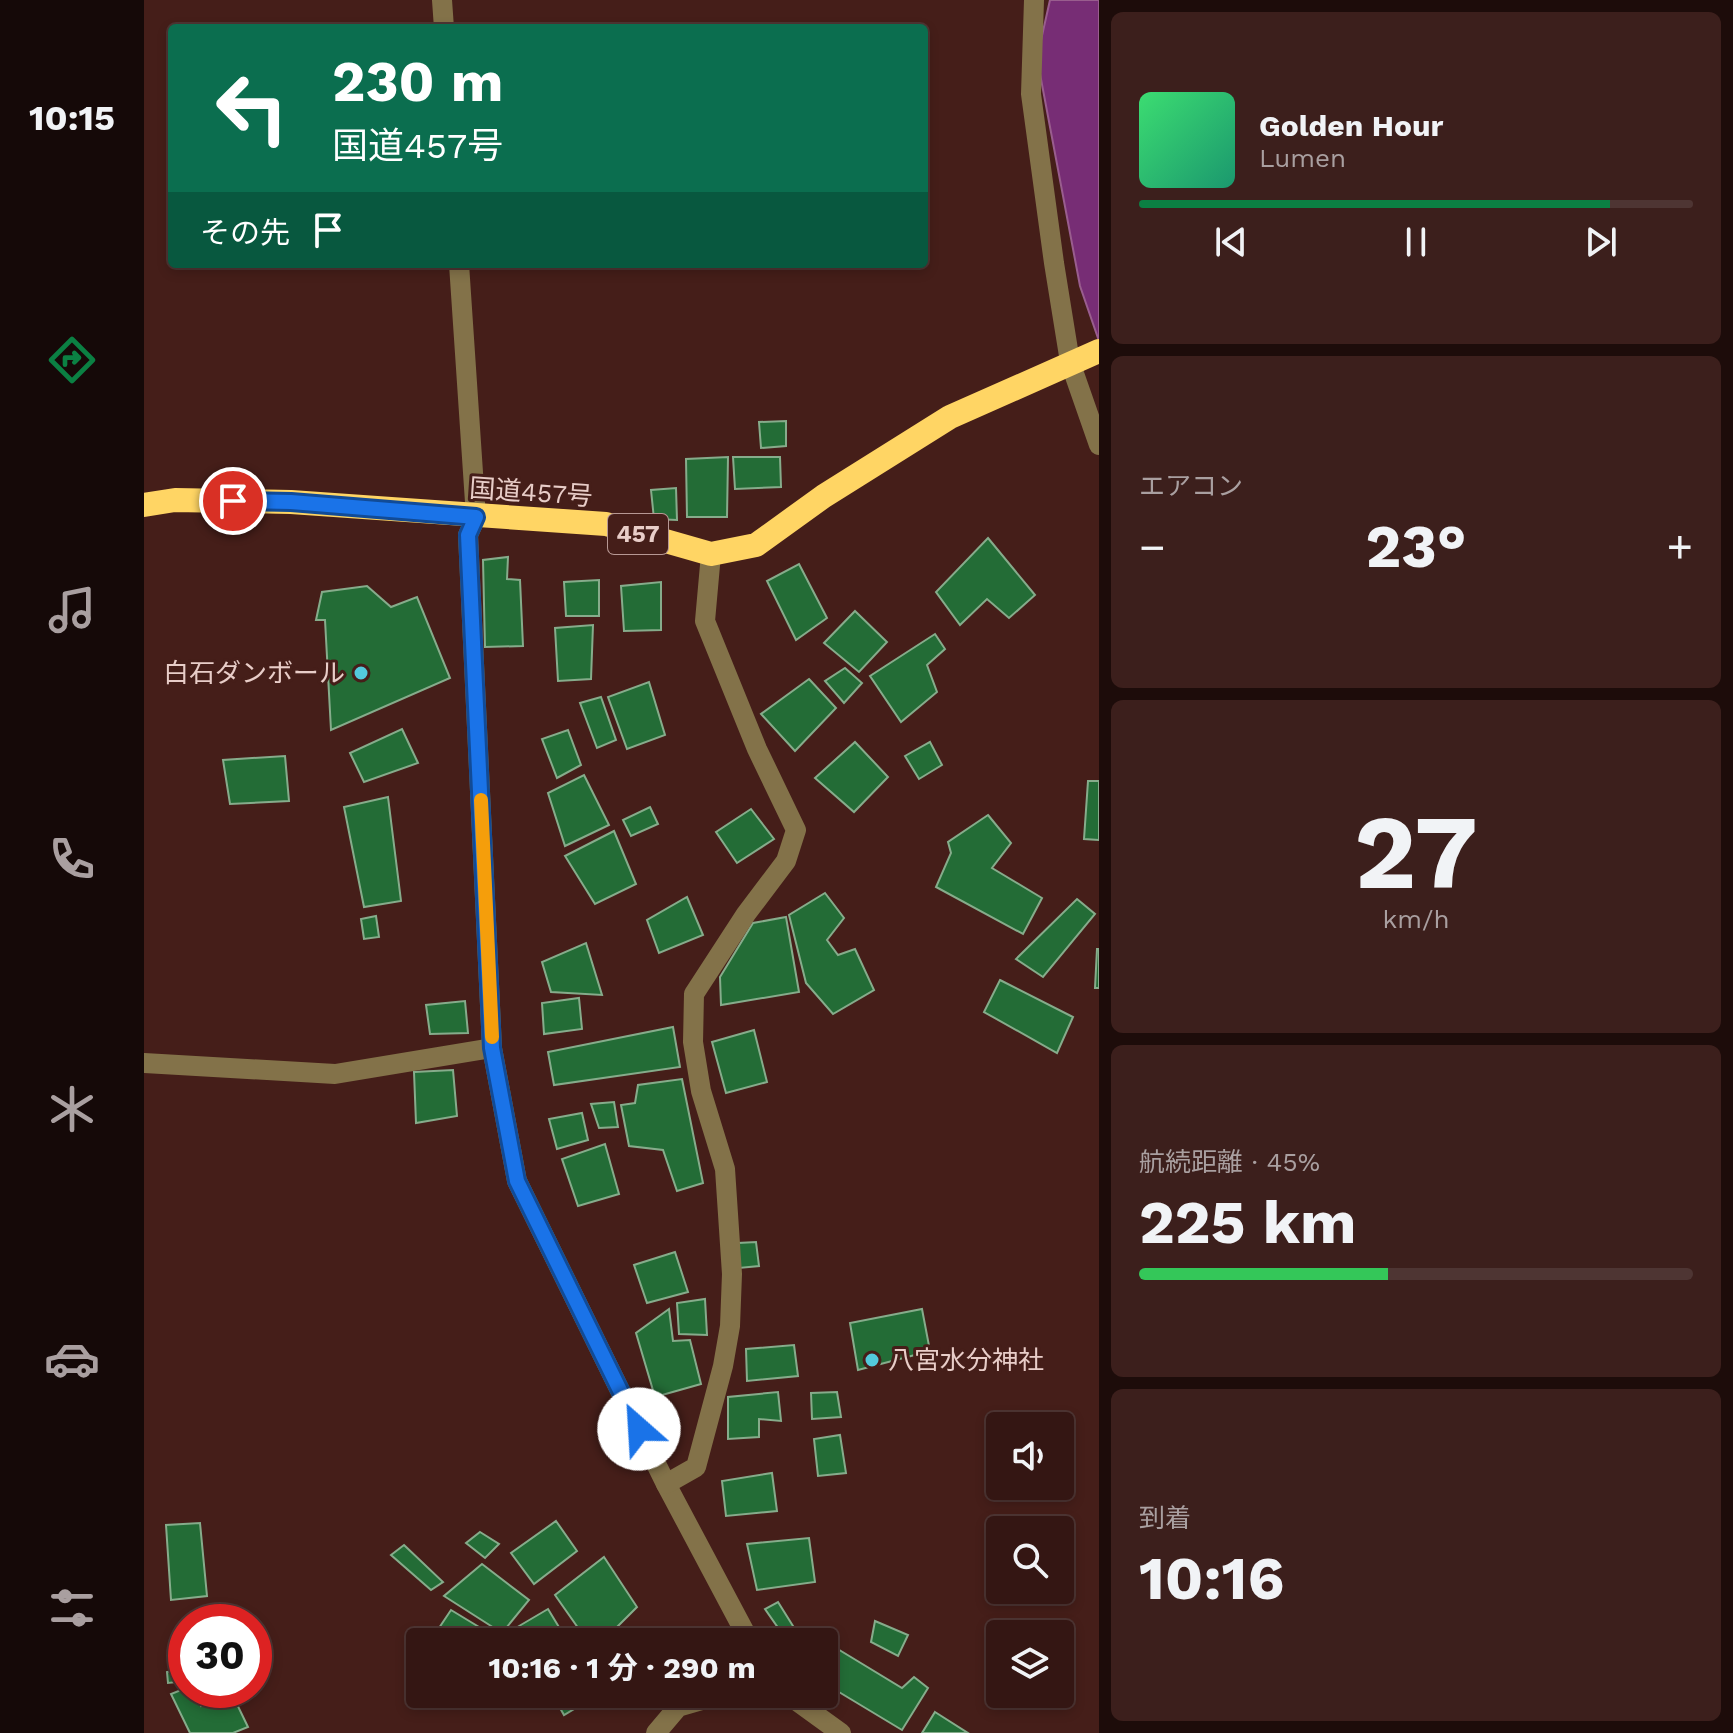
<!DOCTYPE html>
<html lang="ja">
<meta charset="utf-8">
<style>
body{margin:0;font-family:"Work Sans","Noto Sans JP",sans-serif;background:#3c1f1c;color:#f1f3f6;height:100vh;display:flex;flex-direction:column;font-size:30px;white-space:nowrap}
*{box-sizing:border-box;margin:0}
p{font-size:26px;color:#a99fa0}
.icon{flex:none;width:44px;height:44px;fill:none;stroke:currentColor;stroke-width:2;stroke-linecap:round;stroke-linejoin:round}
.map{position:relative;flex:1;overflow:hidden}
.sheet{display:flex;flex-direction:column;gap:12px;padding:12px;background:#1d0c0a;width:634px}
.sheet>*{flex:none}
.hud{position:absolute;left:24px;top:24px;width:760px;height:244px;border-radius:8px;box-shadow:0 4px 12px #0003,0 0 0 2px #4e3533;background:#0b6e4f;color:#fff;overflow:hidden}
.tools{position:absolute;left:842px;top:1412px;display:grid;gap:16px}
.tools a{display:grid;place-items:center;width:88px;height:88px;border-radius:8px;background:#341613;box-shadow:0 4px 12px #0003,0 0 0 2px #4e3533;font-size:40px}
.speed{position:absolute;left:24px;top:1604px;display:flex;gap:16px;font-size:40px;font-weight:700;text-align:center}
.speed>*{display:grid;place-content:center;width:104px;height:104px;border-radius:50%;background:#341613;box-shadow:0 4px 12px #0003,0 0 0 2px #4e3533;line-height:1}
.speed .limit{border:12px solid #d22;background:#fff;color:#111}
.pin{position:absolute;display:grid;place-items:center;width:68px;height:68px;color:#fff;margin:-34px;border:4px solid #fff;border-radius:50%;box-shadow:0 2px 8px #0007}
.me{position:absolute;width:88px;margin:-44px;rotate:334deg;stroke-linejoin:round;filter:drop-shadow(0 0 6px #0008)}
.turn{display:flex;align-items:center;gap:28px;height:168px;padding:0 32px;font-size:36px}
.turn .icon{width:104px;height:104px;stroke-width:2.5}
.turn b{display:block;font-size:56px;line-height:68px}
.then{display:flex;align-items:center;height:76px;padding:0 32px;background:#0003;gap:16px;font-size:30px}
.big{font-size:60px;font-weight:700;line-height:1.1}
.sheet .tile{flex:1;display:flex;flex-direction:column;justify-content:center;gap:12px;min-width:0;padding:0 28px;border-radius:12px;background:#3c1f1c}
.sheet .dial{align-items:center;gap:0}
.dial b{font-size:104px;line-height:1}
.song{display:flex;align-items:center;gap:24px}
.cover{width:96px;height:96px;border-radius:12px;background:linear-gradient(135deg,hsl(140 70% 55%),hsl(160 70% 35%))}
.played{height:8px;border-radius:4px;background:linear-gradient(90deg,#0b8043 85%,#4e3533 85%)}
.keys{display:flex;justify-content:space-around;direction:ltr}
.heat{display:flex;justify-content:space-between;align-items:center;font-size:44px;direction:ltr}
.charge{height:12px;border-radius:6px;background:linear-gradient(90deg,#34c759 45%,#4e3533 0)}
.trip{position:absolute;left:262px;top:1628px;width:432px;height:80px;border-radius:8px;background:#341613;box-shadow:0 4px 12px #0003,0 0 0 2px #4e3533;font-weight:700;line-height:80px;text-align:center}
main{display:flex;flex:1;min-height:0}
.tab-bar{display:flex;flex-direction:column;width:144px;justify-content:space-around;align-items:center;background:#150908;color:#a99fa0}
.tab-bar .icon{width:56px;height:56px}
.tab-bar .on{color:#0b8043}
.tab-bar b{font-size:36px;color:#f1f3f6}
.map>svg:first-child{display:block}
.water{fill:#772d75;stroke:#995d8e;stroke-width:2}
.building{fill:#236c36;stroke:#86ac8b;stroke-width:2}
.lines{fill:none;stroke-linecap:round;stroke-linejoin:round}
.minor{stroke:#837249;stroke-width:20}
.highway{stroke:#ffd564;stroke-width:24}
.route-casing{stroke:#114b97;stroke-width:20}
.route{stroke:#1a73e8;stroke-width:14}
.slow{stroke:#f59e0b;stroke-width:14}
.poi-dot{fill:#53cadc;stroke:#451e19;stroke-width:3}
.labels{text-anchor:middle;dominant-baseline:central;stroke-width:6;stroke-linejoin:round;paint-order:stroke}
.shield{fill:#451e19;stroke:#b79894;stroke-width:2}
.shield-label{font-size:24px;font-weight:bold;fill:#e8cdc8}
.street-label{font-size:26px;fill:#e8cdc8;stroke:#451e19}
.poi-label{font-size:26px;fill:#e8cdc8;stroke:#451e19;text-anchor:end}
</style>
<main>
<nav class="tab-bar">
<b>10:15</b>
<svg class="icon on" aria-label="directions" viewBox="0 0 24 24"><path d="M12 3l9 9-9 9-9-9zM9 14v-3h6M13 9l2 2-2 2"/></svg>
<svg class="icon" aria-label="music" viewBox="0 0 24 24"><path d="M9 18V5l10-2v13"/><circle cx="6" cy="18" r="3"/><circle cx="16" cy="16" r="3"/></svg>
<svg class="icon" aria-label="phone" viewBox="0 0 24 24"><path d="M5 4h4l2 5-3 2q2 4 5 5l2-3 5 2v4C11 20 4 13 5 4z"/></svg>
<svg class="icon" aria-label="climate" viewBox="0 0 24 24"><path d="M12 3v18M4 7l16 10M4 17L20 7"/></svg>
<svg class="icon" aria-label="car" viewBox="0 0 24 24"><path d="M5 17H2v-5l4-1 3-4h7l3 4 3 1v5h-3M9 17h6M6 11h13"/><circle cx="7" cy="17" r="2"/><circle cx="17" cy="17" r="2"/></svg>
<svg class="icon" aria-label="filters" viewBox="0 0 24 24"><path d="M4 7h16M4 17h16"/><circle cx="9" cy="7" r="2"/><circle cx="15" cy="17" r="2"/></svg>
</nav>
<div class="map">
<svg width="955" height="1733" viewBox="0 0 955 1733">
<rect width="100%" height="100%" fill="#451e19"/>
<!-- water -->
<polygon class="water" points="906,0 955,0 955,341 936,286 893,58"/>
<!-- building -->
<g class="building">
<polygon points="642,421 642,446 617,448 615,422"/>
<polygon points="584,457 583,517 543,517 542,459"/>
<polygon points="589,457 636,457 637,487 591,489"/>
<polygon points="532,488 533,520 510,519 507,490"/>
<polygon points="844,538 891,595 865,618 843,599 816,625 792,592"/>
<polygon points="364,557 363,579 376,580 379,646 341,647 339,560"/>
<polygon points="655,564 683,618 652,640 623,581"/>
<polygon points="455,580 455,616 422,616 420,582"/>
<polygon points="517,582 517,630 480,631 477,586"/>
<polygon points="223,586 247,607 273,597 306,678 187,730 181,620 172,620 178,592"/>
<polygon points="711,611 743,642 715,672 680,643"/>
<polygon points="449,625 447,679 414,681 411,628"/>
<polygon points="791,634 801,649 783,665 793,692 757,722 726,676"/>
<polygon points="701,668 718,683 700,703 681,681"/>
<polygon points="665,679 692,708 651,751 617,714"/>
<polygon points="505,682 521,735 483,749 464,697"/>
<polygon points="457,697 472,740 453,748 436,703"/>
<polygon points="258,729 274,763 220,782 206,753"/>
<polygon points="424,730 437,765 413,778 398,739"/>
<polygon points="711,742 744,777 710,812 671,778"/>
<polygon points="786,742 798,765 775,779 761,756"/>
<polygon points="141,756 145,801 86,804 79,760"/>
<polygon points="440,775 465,825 421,846 404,793"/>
<polygon points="944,781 955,781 955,840 940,839"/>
<polygon points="244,797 257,901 220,907 200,807"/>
<polygon points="506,807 514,824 487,836 479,820"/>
<polygon points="607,809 630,839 593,863 572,832"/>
<polygon points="844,815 867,843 848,868 898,898 879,934 792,887 807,853 804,842"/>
<polygon points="470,831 492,884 451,904 421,856"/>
<polygon points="681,893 700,918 683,940 694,955 711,949 730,990 689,1014 662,983 645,915"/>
<polygon points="543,897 559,935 515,953 503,920"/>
<polygon points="933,899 951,914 899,977 872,959"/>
<polygon points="232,916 235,937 220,939 217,919"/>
<polygon points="642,917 655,992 577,1005 576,977 609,923"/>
<polygon points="442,943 458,995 407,992 398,962"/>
<polygon points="953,949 955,949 955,988 951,988"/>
<polygon points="856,980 929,1017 913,1053 840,1012"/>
<polygon points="435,998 438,1029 400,1034 398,1003"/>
<polygon points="321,1001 324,1033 286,1034 282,1005"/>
<polygon points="529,1027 536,1067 410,1085 404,1052"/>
<polygon points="610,1030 623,1082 582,1093 568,1042"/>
<polygon points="309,1070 313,1116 272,1123 270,1072"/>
<polygon points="538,1079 559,1183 533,1191 519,1150 485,1146 477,1105 491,1103 494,1085"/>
<polygon points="470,1102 474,1127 455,1128 447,1104"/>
<polygon points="438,1113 444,1140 413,1149 405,1119"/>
<polygon points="461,1144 475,1194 434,1206 418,1159"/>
<polygon points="612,1242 615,1266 595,1268 594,1243"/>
<polygon points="531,1252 544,1292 503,1303 490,1265"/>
<polygon points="561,1299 563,1335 535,1334 533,1303"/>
<polygon points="525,1309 529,1341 546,1340 557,1384 511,1397 492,1333"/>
<polygon points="778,1309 786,1351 714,1370 706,1323"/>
<polygon points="650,1345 654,1376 603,1381 602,1349"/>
<polygon points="634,1392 637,1421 615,1419 615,1437 584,1439 584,1397"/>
<polygon points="693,1392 697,1417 668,1419 667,1393"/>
<polygon points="696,1435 702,1473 674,1476 670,1439"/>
<polygon points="628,1473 633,1511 582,1516 578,1481"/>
<polygon points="412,1521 433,1551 390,1584 367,1553"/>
<polygon points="56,1523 63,1596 27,1600 22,1525"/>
<polygon points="336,1532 355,1544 341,1558 322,1543"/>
<polygon points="665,1538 671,1582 613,1590 603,1544"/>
<polygon points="260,1545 299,1582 287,1590 247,1555"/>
<polygon points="460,1557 493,1607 465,1635 469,1642 444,1642 411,1595"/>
<polygon points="338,1564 385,1600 358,1633 300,1596"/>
<polygon points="634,1602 659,1642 644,1642 621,1609"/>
<polygon points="404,1609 424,1642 377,1642 370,1629"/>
<polygon points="307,1610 335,1627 324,1642 310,1642 293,1631"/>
<polygon points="731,1621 764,1635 754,1656 727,1642"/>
<polygon points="669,1634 758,1688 770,1677 784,1688 758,1730 680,1683 680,1642 660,1642"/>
<polygon points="42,1668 42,1681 24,1683 23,1672"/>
<polygon points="42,1688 49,1690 57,1706 89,1696 104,1727 89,1733 46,1733 27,1694"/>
<polygon points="408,1694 455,1694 420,1715"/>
<polygon points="791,1712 824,1733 778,1733"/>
</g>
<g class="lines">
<!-- minor -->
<g class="minor">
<polyline points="298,0 300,28"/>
<polyline points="890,0 887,94 910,263 926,362 955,445"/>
<polyline points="315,264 332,517 324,535 348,1048 373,1181 522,1484 606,1642"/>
<polyline points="0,1063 191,1074 348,1048"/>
<polyline points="522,1484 552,1467 579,1366 586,1326 588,1274 581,1169 557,1091 549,1042 550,994 602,914 642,861 652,830 613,749 561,621 567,554"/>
<polyline points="643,1694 697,1733"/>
<polyline points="512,1733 534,1707 579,1694"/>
</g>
<!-- highway -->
<polyline class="highway" points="0,505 31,500 147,502 462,524 567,554 612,545 680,496 806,417 955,351"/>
</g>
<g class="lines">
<!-- route casing -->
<g class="route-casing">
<polyline id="route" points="89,501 147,502 332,517 324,535 348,1048 373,1181 495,1429"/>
</g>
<!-- route -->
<use href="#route" class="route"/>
<!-- slow -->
<polyline class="slow" points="337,800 348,1037"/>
</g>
<!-- markers -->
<g class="poi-dot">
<circle cx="217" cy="673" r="8"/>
<circle cx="728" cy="1360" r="8"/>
</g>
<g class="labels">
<!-- shield labels -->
<rect class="shield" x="464" y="514" width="60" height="40" rx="6"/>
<g class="shield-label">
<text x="494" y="534">457</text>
</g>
<!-- street labels -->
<g class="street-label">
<text transform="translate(387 492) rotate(4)">国道457号</text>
</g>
<!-- poi labels -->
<g class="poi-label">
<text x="201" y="673">白石ダンボール</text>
<text x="744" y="1360" text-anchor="start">八宮水分神社</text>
</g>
</g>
</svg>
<div class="tools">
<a><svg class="icon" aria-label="sound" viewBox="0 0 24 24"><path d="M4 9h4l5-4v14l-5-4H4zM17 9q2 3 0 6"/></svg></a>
<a><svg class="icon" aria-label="search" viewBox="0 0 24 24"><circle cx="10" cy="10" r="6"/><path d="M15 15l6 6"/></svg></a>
<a><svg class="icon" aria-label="layers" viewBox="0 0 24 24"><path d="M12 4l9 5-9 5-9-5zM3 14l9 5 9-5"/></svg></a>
</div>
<div class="speed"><div class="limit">30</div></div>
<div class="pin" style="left:89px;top:501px;background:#d93025"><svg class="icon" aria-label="arrive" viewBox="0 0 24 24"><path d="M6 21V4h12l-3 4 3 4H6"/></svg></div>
<svg class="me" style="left:495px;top:1429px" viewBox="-20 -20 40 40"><circle r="19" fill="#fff"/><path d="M0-13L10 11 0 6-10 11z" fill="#1a73e8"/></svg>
<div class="trip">10:16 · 1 分 · 290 m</div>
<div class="hud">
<div class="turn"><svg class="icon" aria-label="left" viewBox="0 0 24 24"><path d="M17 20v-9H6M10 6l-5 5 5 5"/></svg><div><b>230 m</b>国道457号</div></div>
<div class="then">その先<svg class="icon" aria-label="arrive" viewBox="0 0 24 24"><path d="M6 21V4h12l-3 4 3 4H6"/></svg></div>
</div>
</div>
<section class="sheet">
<div class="tile">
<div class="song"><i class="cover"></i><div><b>Golden Hour</b><p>Lumen</p></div></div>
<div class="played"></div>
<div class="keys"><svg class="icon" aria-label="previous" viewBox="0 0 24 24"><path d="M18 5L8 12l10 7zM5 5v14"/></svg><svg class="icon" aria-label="pause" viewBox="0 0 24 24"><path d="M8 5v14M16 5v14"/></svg><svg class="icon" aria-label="next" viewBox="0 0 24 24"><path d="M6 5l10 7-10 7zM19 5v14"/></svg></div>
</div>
<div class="tile"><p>エアコン</p>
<div class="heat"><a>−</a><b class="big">23°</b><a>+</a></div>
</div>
<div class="tile dial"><b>27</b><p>km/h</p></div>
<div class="tile"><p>航続距離 · 45%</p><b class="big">225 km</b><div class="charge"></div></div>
<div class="tile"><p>到着</p><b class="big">10:16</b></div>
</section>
</main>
